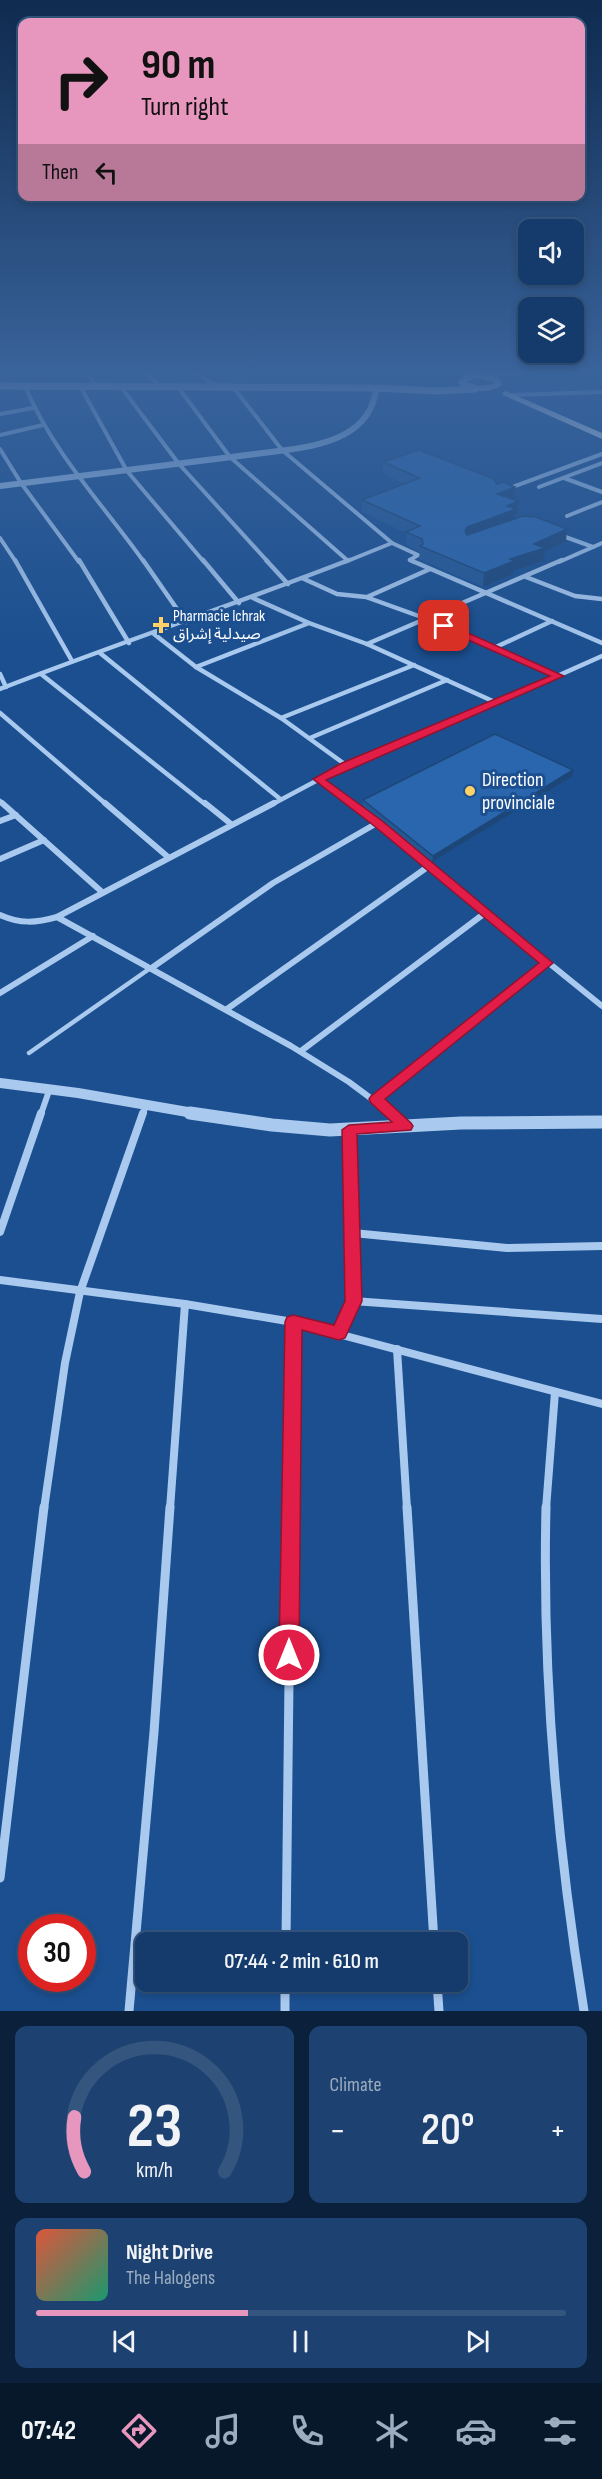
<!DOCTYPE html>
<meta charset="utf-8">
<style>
body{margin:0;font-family:"Sofia Sans Condensed","Noto Sans Arabic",sans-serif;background:#1d4271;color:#f1f3f6;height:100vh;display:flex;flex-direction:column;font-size:22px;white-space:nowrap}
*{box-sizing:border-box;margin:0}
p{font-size:20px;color:#9dadc1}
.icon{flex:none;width:33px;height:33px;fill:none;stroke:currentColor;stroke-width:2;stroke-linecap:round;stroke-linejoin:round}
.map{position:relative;height:2011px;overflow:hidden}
.details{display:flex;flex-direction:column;gap:15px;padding:15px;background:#0b203b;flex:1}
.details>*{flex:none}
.banner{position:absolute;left:18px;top:18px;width:567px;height:183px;border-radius:12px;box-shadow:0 3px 9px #0003,0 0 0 2px #33557e;background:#e797bd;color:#111;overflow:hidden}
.buttons{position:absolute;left:518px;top:219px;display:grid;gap:12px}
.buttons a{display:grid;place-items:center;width:66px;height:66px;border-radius:12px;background:#143b6b;box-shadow:0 3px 9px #0003,0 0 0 2px #33557e;font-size:30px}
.speed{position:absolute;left:18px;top:1914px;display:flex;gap:12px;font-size:30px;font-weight:700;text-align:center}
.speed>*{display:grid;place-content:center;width:78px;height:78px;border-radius:50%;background:#143b6b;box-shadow:0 3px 9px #0003,0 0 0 2px #33557e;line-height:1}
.speed .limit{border:9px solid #d22;background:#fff;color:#111}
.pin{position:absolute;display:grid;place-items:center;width:51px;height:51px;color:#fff;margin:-26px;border-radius:12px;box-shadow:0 3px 9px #0006}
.me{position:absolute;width:66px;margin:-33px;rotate:0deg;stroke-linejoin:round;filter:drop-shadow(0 0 4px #0008)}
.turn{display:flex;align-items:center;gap:21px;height:126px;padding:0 24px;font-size:27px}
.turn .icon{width:78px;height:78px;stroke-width:2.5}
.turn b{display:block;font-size:42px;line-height:51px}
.then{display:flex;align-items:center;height:57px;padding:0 24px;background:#0003;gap:12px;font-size:22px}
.big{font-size:45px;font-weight:600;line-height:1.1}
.details .widget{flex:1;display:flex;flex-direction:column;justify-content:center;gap:9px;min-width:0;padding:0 21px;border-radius:12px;background:#1d4271}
.details .dial{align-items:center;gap:0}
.dial svg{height:156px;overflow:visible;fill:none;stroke:#33557e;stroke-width:7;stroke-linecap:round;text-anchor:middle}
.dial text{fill:#f1f3f6;stroke:none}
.song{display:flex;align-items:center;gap:18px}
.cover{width:72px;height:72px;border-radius:9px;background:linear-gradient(135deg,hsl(10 70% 55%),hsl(160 70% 35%))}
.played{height:6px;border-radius:3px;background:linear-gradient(90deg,#e797bd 40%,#33557e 40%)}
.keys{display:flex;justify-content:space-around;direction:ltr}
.heat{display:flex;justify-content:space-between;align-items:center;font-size:33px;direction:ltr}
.details .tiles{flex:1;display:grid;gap:15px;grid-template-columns:1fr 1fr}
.widget:last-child{grid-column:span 2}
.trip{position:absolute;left:135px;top:1932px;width:333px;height:60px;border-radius:12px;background:#143b6b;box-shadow:0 3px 9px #0003,0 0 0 2px #33557e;font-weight:600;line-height:60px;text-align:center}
.tabs{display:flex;height:96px;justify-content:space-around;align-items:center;background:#08182b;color:#9dadc1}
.tabs .icon{width:42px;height:42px}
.tabs .on{color:#e797bd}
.tabs b{font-size:27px;color:#f1f3f6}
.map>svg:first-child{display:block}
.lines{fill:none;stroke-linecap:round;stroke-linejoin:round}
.service{stroke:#a9c9ee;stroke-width:4.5}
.minor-far4{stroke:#a9c9ee;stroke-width:4}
.minor-far3{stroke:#a9c9ee;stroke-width:4.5}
.minor-far2{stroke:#a9c9ee;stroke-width:6}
.minor-far1{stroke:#a9c9ee;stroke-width:8}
.minor{stroke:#a9c9ee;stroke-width:9}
.tertiary-far2{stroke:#a9c9ee;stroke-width:6}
.tertiary-far1{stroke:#a9c9ee;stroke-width:10}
.tertiary{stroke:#a9c9ee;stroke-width:13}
.secondary{stroke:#d6e6fa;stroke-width:7}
.primary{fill:#f0f6ff;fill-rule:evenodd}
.wall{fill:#245895}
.shaded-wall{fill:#1d4779}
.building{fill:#2a66ad;stroke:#1d4779;stroke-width:1.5}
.route{fill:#e11d48;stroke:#92132f;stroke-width:1.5}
.poi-dot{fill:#ffd166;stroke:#1b4f8f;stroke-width:2}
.labels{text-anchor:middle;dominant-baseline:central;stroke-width:6;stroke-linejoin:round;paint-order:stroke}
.far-poi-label{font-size:16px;fill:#fff;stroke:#1b4f8f;text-anchor:start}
.poi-label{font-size:20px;fill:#fff;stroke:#1b4f8f;text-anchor:start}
</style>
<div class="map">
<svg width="602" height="2011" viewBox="0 0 602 2011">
<rect width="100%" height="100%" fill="#1b4f8f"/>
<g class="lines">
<!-- service -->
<polyline class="service" points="29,1053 152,967"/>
<!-- minor-far4 -->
<g class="minor-far4">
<polyline points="84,370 97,387"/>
<polyline points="142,370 161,387"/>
<polyline points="192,370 218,387"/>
<polyline points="484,376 528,370"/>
<path d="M25,386C53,453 102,503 144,562"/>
<polyline points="80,386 127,471 204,562"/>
<polyline points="121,387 179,464 268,562"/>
<polyline points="178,387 230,457 347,560"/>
<polyline points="234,388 282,450 392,543 418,555 410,560 414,562"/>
<polyline points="511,395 602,392"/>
<polyline points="0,414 33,408"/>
<polyline points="0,435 43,425"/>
<polyline points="0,449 21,483 79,562"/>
<polyline points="564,478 602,492"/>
<polyline points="539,487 602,463"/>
<polyline points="507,489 602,454"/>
<polyline points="567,516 602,502"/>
<polyline points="560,535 593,547"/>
<polyline points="0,538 16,562"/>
<polyline points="345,562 392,543"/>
<polyline points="559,562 602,543"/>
</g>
<!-- minor-far3 -->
<g class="minor-far3">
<polyline points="15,560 72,661"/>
<polyline points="79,560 129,643"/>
<polyline points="143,560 186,622"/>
<polyline points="203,560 239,603"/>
<polyline points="266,560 288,584"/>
<polyline points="410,560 602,643"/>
<polyline points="526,577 575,596 602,599"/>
<polyline points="302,578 337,594 366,597 427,619 559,676"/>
<polyline points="367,597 430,569"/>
<polyline points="253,598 309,623 367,644 497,703"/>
<polyline points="154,634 196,667 281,718 346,765"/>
<polyline points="367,644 562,560"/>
<polyline points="496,647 552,621"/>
<polyline points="100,653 279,798"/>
<polyline points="196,667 309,623"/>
<polyline points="0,674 6,687"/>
<polyline points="41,674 206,805"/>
<path d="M0,689C116,644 233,605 349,560"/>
<polyline points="0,713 107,805"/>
<polyline points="281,718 414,665"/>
<polyline points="310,738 447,680"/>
<polyline points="319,779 353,805"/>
<polyline points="0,801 4,805"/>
<polyline points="271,805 346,765 497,703 602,656"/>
</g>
<!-- minor-far2 -->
<g class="minor-far2">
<polyline points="2,803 102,892"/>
<polyline points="105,803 168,857"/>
<polyline points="205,803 231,824"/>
<polyline points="351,803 602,1006"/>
<polyline points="0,821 16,815"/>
<polyline points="0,859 44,840"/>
<path d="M0,915C20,924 36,923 57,917L274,803"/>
<polyline points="57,917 291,1046 349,1082 392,1114"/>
<polyline points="153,967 273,883 377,823"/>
<polyline points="0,993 93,936"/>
<polyline points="227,1009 429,866"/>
<polyline points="301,1051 485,913"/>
<polyline points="376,1099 547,963"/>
<polyline points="41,1114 50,1088"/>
<polyline points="143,1114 146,1105"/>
</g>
<!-- minor-far1 -->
<g class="minor-far1">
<polyline points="390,1113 403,1124"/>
<polyline points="0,1232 41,1113"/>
<polyline points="353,1233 507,1248 602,1246"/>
<polyline points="0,1280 185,1304 293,1322 602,1404"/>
<polyline points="353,1301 602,1319"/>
<polyline points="339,1333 353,1301 349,1130"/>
<polyline points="397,1349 407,1509"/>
<polyline points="44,1509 65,1363 80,1292 143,1113"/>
<polyline points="170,1509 185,1304"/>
<polyline points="291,1509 293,1322"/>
<polyline points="546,1509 555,1392"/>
</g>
<!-- minor -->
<g class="minor">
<polyline points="407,1507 434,1942"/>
<path d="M546,1507C542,1676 557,1845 584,2011"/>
<polyline points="0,1878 44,1507"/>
<polyline points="286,1942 291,1507"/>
<polyline points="285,1982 285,2011"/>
<polyline points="437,1982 439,2011"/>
<polyline points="129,2011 154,1732 170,1507"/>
</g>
<!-- tertiary-far2 -->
<path class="tertiary-far2" d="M0,486L287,450C325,445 372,434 376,388"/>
<!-- tertiary-far1 -->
<polyline class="tertiary-far1" points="0,1083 78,1093 199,1114"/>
<!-- tertiary -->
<polyline class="tertiary" points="190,1113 272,1125 330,1130 461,1123 602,1122"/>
<!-- secondary -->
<polyline class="secondary" points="0,386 376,388 437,391 475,389"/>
<!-- primary -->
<g class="primary">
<path d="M454,370H466L499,378L502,385C489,394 469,393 457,382L466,375ZM476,378L493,382L494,384L479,386L466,382Z"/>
<polygon points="506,391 602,433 602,439 503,395 502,393"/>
</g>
</g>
<!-- wall -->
<g class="wall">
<polygon points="383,462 497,484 514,499 513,499 518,501 517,514 515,515 515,518 566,542 545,551 544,561 513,571 513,574 483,587 419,559 420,552 406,545 406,533 362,512 362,500 405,484 383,474"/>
<polygon points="573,770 573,776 432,862 363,806 363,800"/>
</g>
<!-- shaded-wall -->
<g class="shaded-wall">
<polygon points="515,487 514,499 496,506 497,494"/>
<polygon points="518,501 517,514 515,515 515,522 467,540 465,531 467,527 507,506"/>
<polygon points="567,529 566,542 545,551 544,561 513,571 513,574 483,587 484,573 534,544"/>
<polygon points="573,770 573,776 432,862 433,856"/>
</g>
<!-- building -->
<g class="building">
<polygon points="419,450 494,479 497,484 503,482 515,487 497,494 518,501 507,506 516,509 467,527 465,531 467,535 523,516 536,517 567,529 534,544 545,548 510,559 514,561 484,573 420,546 423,544 422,539 406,532 420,526 362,500 420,478 383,462"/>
<polygon points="495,734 573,770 433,856 363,800"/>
</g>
<!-- sky -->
<linearGradient id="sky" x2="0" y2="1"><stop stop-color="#0f2b4f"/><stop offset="0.57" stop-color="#39639b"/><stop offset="1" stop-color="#39639b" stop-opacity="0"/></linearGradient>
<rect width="602" height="652" fill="url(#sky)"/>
<!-- route -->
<polygon class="route" points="441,624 448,624 564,676 326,780 381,820 553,963 385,1099 411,1123 413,1126 411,1130 357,1134 362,1301 345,1338 339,1340 302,1330 299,1655 296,1662 289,1665 282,1662 279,1655 285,1322 287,1317 293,1315 334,1325 345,1301 342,1130 349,1125 392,1122 371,1103 369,1099 371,1096 539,963 373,825 313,779 342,763 550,676 441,628"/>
<!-- markers -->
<g class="poi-dot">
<path d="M158 616h6v6h6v6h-6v6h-6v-6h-6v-6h6z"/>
<circle cx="470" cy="791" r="6"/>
</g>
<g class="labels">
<!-- far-poi labels -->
<g class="far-poi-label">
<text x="173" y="616">Pharmacie Ichrak<tspan x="173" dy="18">صيدلية إشراق</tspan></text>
</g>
<!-- poi labels -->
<g class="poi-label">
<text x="482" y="780">Direction<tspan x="482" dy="23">provinciale</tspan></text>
</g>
</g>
</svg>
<div class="buttons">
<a><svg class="icon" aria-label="sound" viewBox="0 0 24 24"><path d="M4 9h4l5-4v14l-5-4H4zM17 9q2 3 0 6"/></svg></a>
<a><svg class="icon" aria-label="layers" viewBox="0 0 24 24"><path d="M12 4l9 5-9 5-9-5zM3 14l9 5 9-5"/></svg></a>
</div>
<div class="speed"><div class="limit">30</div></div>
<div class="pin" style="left:444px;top:626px;background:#d93025"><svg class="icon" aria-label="arrive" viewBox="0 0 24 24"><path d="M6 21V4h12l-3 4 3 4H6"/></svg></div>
<svg class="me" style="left:289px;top:1655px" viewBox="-20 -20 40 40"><circle r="17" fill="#e11d48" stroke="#fff" stroke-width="3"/><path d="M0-11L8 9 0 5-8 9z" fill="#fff"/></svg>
<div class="trip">07:44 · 2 min · 610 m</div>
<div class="banner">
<div class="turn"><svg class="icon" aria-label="right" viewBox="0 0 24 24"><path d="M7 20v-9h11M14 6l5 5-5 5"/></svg><div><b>90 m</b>Turn right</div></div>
<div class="then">Then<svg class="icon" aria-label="left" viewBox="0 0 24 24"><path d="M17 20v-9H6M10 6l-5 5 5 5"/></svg></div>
</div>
</div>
<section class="details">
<div class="tiles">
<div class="widget dial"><svg viewBox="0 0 100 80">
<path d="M14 69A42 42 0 1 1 86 69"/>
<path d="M14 69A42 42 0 0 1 9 41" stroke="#e797bd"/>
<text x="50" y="56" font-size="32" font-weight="700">23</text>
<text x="50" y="72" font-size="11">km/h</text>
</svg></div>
<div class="widget"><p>Climate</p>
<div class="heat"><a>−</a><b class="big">20°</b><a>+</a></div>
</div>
<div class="widget">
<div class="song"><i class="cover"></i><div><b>Night Drive</b><p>The Halogens</p></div></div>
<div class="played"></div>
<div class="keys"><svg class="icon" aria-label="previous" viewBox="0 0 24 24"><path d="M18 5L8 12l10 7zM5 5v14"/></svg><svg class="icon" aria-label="pause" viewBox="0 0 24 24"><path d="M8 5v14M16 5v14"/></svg><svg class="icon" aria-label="next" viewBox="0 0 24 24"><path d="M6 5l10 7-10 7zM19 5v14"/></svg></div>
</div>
</div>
</section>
<nav class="tabs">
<b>07:42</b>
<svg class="icon on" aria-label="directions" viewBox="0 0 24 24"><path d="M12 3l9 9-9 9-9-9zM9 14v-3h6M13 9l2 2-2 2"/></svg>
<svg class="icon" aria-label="music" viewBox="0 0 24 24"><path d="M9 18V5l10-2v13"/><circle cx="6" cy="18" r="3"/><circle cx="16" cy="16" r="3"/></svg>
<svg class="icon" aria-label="phone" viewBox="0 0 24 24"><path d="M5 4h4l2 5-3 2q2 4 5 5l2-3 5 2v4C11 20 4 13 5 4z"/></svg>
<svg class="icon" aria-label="climate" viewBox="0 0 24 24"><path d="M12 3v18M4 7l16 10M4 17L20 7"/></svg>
<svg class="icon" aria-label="car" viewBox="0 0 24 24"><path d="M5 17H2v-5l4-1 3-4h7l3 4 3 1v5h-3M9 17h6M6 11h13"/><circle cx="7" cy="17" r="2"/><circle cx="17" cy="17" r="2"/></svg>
<svg class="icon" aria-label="filters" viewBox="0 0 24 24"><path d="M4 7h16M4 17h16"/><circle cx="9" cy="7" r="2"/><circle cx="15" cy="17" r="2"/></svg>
</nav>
